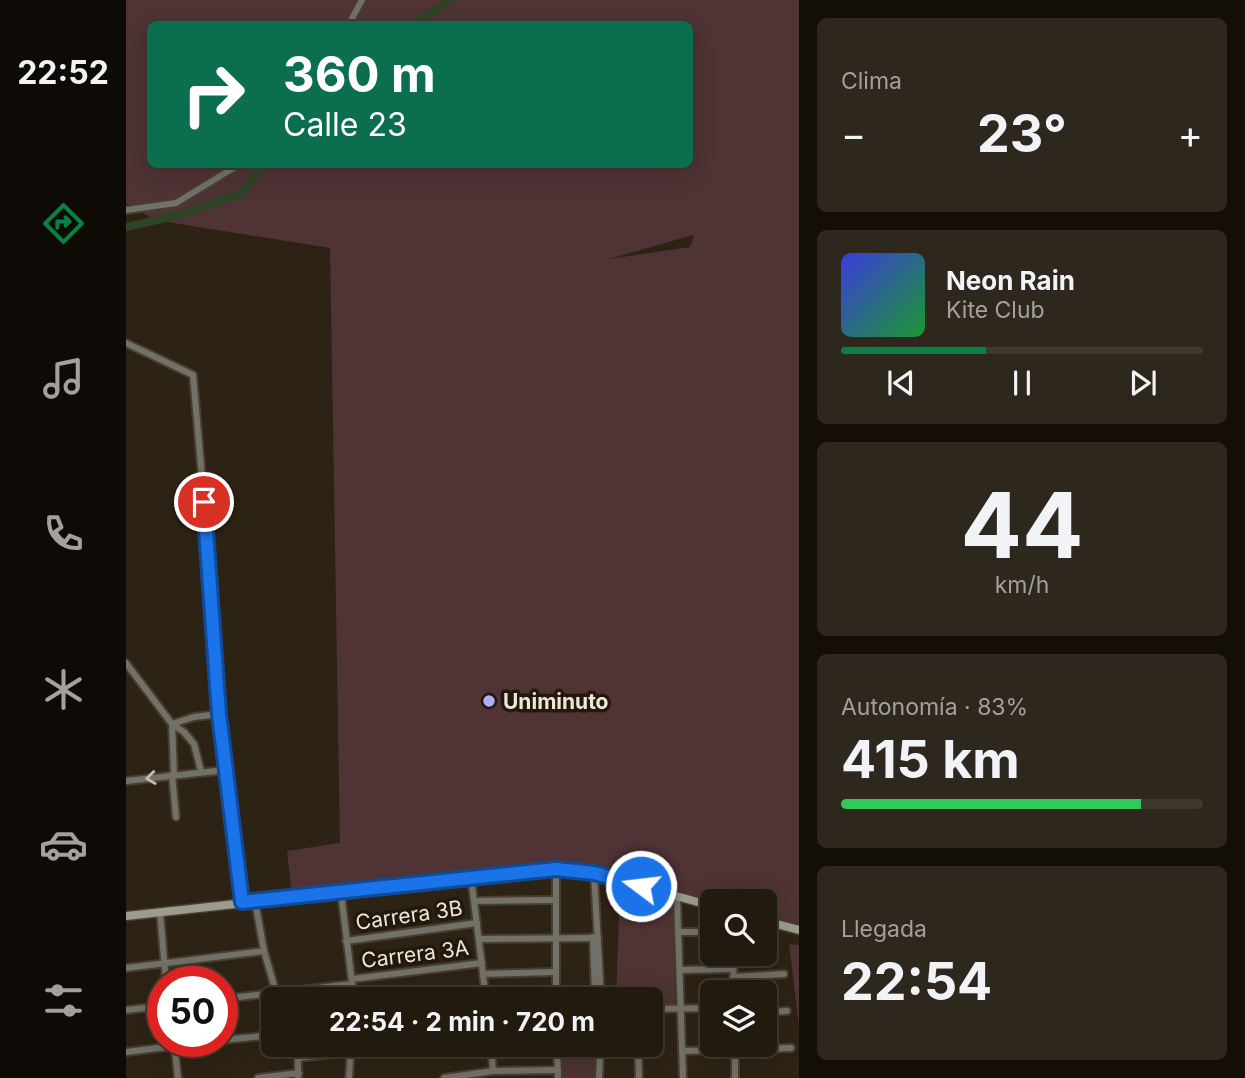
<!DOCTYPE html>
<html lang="es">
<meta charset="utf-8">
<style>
body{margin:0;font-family:Inter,sans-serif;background:#2e271d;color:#f1f3f6;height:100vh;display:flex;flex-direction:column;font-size:26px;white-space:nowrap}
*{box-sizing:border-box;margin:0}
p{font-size:23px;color:#a2a19e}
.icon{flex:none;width:38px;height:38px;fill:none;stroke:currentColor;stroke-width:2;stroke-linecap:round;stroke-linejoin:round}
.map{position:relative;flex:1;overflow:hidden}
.panel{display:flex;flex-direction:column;gap:18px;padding:18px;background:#130e08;width:446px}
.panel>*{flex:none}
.banner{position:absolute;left:21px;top:21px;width:546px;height:147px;border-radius:10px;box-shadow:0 7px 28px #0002,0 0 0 2px #3f382f;background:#0b6e4f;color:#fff;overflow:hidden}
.buttons{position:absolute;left:574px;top:889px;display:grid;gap:14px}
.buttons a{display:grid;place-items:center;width:77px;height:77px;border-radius:10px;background:#221a0f;box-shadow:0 7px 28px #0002,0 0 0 2px #3f382f;font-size:35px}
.speed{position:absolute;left:21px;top:966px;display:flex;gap:14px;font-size:35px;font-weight:700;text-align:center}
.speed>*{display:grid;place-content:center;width:91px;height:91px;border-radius:50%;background:#221a0f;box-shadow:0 7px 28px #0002,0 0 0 2px #3f382f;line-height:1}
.speed .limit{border:10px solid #d22;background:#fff;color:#111}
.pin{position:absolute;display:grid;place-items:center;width:60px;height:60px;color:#fff;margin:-30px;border:4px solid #fff;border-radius:50%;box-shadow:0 2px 7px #0007}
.me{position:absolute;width:77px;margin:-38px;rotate:285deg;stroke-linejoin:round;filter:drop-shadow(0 0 5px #0008)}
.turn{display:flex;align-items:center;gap:24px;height:147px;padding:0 21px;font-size:32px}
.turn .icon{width:91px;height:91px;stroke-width:2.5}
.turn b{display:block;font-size:49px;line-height:60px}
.big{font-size:52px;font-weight:700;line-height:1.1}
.panel .widget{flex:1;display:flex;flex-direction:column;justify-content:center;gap:10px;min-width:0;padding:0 24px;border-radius:10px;background:#2e271d}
.panel .dial{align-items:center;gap:0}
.dial b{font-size:91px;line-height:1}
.song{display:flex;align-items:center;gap:21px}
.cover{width:84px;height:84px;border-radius:10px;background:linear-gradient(135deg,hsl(240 70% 55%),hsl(130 70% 35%))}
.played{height:7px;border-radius:4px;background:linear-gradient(90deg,#0b8043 40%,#3f382f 40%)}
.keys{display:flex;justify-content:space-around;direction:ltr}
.heat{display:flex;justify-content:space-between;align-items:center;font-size:38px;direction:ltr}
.charge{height:10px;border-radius:5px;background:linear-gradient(90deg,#34c759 83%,#3f382f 0)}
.trip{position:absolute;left:135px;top:987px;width:402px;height:70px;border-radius:10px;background:#221a0f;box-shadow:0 7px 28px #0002,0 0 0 2px #3f382f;font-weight:700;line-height:70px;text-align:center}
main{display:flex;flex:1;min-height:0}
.tabs{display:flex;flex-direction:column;width:126px;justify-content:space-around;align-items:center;background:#0e0a06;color:#a2a19e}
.tabs .icon{width:49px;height:49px}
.tabs .current{color:#0b8043}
.tabs b{font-size:32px;color:#f1f3f6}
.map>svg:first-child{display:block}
.green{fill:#4f3335;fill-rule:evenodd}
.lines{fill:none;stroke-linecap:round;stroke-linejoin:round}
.canal{stroke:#2e4425;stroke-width:8}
.minor-casing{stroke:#483e30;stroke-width:10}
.secondary-casing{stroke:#483e30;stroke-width:11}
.minor{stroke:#717168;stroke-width:6}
.secondary{stroke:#9c9c8e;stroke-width:8}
.oneway{stroke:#c2bdb4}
.route-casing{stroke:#114b97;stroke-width:18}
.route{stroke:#1a73e8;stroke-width:12}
.poi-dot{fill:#b0aefa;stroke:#23190b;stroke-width:2.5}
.labels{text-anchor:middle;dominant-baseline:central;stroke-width:7;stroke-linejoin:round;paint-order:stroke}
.poi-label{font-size:21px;font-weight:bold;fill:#ede6dd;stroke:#23190b;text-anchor:start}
.street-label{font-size:21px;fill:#ede6dd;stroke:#23190b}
</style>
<main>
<nav class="tabs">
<b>22:52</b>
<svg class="icon current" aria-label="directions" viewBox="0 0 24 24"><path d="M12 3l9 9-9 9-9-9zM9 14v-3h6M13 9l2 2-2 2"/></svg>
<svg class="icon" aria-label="music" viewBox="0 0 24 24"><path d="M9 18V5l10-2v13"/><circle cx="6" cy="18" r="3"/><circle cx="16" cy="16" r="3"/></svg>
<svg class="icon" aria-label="phone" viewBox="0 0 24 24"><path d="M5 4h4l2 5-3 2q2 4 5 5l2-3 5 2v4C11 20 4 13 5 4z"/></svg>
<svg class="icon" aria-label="climate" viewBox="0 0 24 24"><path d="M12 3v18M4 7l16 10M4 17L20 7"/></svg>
<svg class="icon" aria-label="car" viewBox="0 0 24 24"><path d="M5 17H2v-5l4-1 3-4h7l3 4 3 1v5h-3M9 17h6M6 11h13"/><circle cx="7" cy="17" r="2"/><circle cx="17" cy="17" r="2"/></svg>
<svg class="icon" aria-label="filters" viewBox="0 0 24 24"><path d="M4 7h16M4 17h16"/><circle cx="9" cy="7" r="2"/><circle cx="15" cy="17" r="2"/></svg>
</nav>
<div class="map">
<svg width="673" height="1078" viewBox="0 0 673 1078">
<rect width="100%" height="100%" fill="#2d2314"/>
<!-- green -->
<g class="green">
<path d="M0,0H673V930L639,921V901H586V906L497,880L430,869L215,886V891L166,897L161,851L214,843L204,248L29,220L0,203ZM24,24H564V164H24ZM568,236L564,247L483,259L567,235Z"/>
<polygon points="494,885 547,900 549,1005 525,1005 525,999 490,999"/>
<polygon points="663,944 673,945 673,1026"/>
<polygon points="473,1049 473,1078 435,1078 435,1051"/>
</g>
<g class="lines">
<!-- canal -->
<g class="canal">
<polyline points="288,24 325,0"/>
<polyline points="0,227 53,215 115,194 138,164"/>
</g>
<!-- minor casing -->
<g class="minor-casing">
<g id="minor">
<polyline points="223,24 236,0"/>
<polyline points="0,210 50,203 114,164"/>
<polyline points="0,343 67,375 87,603 93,714 116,902"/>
<polyline points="0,663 46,724 58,732 68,744 75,771"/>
<polyline points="46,724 48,775"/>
<polyline points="46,724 68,717 93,714"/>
<polyline points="46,775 50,817"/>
<polyline points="0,781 99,770"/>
<polyline points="430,869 430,999"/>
<polyline points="468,873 475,999"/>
<polyline points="345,877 360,999"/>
<polyline points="215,893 228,999"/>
<polyline points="551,897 557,1078"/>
<polyline points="129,901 138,951 152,999"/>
<polyline points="348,901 430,900"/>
<polyline points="34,912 40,982"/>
<polyline points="552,932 586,932"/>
<polyline points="467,937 469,999"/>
<polyline points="353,939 472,938"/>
<polyline points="220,941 351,923"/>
<polyline points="607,954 608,992"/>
<polyline points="0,968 138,951"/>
<polyline points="554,970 607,969"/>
<polyline points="357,974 430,972"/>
<polyline points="607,977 658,974"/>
<polyline points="226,979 356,963"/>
<polyline points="96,999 226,984"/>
<polyline points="252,999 262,999"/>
<polyline points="328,999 360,995"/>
<polyline points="525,1009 586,1008"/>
<polyline points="0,1010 37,1006"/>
<polyline points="639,1012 661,1011"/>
<polyline points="96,1040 147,1035"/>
<polyline points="48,1041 52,1078"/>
<polyline points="168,1045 172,1058 172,1078"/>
<polyline points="365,1045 367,1071"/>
<polyline points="431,1045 432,1078"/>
<polyline points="512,1045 513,1078"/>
<polyline points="609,1045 609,1078"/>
<polyline points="556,1051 665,1048"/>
<polyline points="0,1052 88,1041"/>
<polyline points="172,1058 279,1045"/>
<polyline points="132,1078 173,1073"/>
<polyline points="223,1078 225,1045"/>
<polyline points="318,1078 367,1071 432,1070"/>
<polyline points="473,1078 474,1056"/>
</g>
</g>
<!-- secondary casing -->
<g class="secondary-casing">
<g id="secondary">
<polyline points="0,916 430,869 468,873 586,906"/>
<polyline points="639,921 673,930"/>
</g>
</g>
<!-- minor -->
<use href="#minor" class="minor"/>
<!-- secondary -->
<use href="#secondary" class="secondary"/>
</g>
<!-- one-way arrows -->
<defs><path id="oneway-chevron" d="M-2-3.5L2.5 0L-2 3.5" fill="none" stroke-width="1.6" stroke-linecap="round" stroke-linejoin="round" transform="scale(1.75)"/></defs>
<use class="oneway" href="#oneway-chevron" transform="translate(25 778) rotate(173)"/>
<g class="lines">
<!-- route casing -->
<g class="route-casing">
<polyline id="route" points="78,502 93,714 116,902 430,869 468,873 515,886"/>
</g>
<!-- route -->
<use href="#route" class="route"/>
</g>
<!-- markers -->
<circle class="poi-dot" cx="363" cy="701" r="7"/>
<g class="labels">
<!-- poi labels -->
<g class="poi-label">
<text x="377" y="701">Uniminuto</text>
</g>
<!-- street labels -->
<g class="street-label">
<text transform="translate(283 915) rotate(-8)">Carrera 3B</text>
<text transform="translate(289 954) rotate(-7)">Carrera 3A</text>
</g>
</g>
</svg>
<div class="buttons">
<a><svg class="icon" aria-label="search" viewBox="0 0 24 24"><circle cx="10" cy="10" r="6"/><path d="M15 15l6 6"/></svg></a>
<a><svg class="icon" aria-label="layers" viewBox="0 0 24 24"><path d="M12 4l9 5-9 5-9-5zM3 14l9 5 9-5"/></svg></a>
</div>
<div class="speed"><div class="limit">50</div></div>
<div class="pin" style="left:78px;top:502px;background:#d93025"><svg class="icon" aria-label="arrive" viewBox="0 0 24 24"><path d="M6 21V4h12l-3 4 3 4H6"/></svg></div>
<svg class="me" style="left:515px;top:886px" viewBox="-20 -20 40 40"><circle r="17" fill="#1a73e8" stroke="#fff" stroke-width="3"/><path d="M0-11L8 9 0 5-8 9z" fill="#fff"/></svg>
<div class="trip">22:54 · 2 min · 720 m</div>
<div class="banner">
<div class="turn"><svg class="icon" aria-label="right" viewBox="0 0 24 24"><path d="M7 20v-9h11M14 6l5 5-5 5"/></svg><div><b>360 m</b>Calle 23</div></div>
</div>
</div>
<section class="panel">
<div class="widget"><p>Clima</p>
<div class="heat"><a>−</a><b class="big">23°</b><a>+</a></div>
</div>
<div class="widget">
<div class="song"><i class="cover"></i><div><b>Neon Rain</b><p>Kite Club</p></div></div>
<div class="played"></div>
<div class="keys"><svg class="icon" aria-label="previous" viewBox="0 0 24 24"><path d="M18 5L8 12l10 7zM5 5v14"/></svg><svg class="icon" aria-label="pause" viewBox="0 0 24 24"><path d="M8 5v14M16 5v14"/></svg><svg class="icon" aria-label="next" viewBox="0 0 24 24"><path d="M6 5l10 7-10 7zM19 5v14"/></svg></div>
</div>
<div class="widget dial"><b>44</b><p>km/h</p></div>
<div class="widget"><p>Autonomía · 83%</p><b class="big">415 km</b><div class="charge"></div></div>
<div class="widget"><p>Llegada</p><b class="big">22:54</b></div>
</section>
</main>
